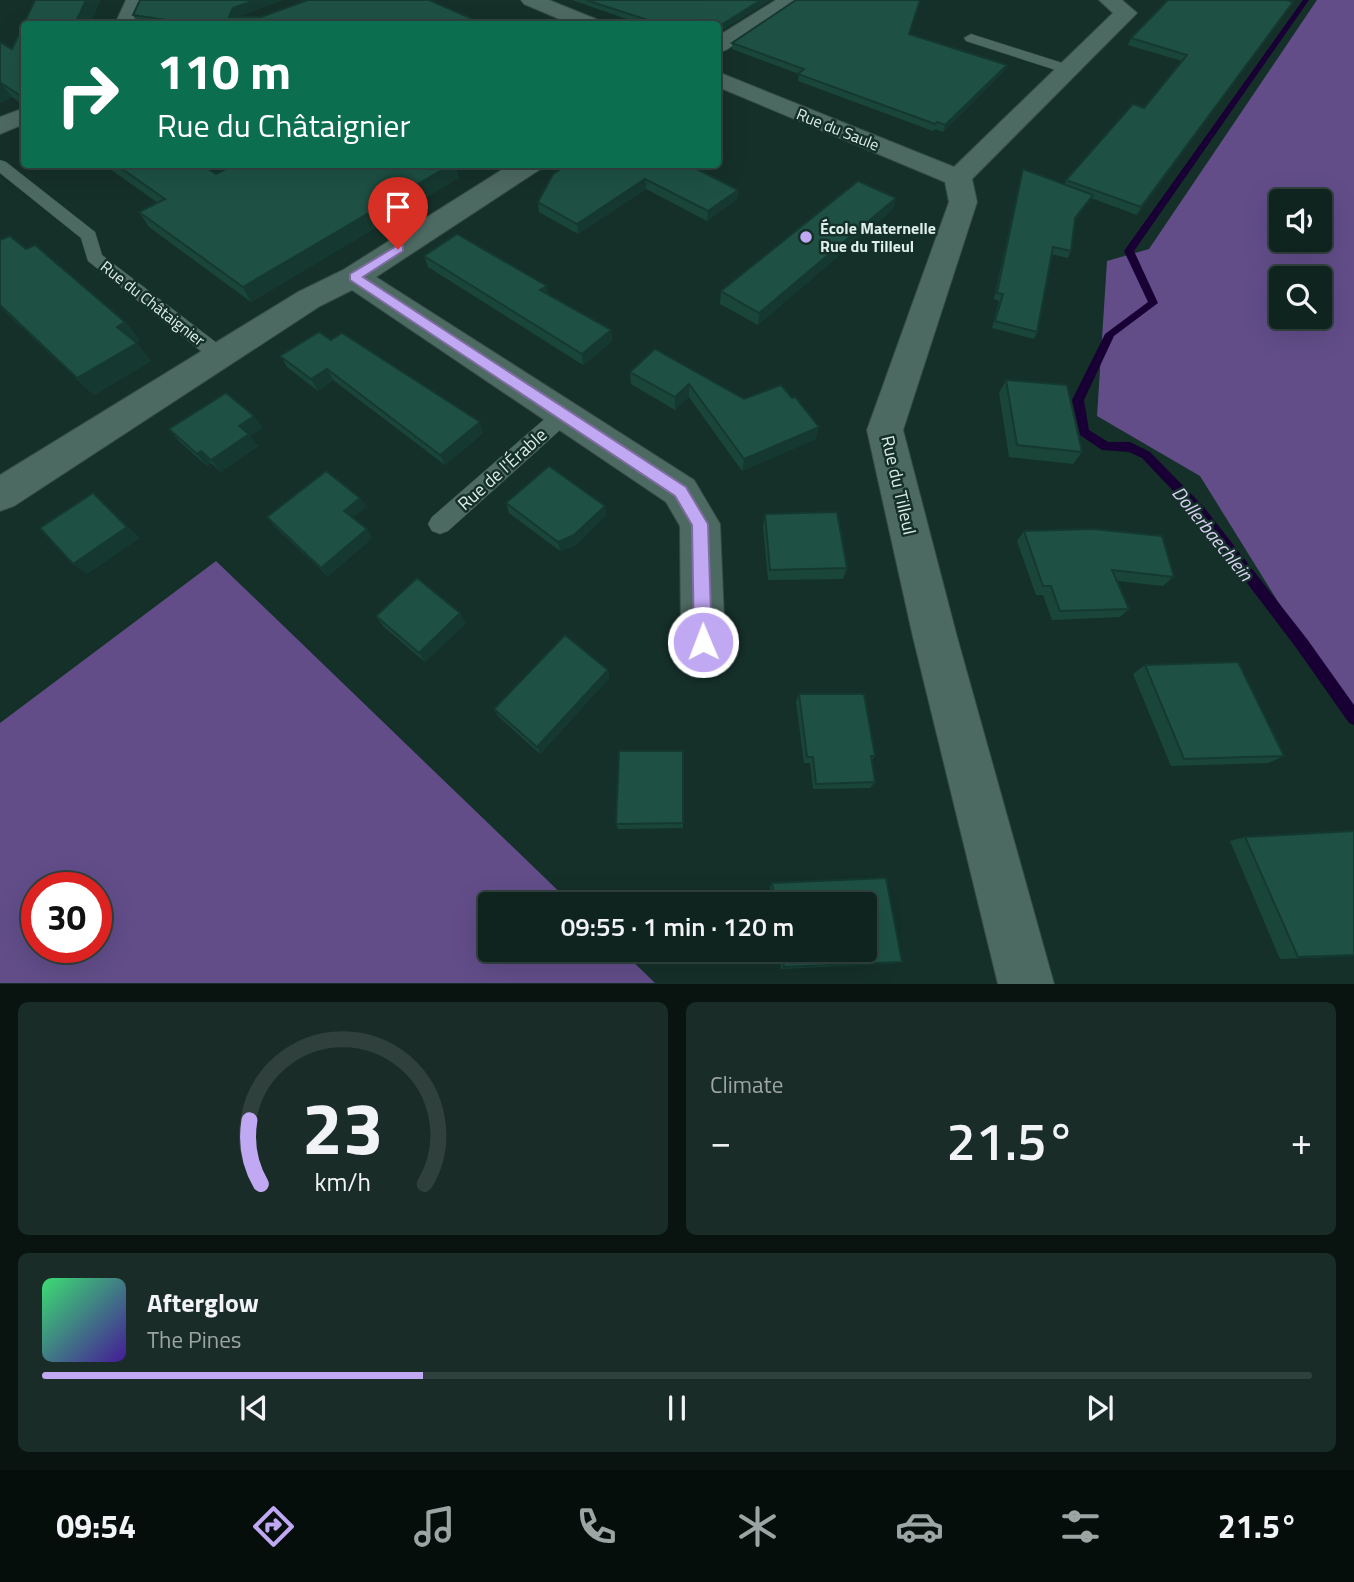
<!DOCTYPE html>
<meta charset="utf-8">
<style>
body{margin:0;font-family:"Titillium Web",sans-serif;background:#192c28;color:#f1f3f6;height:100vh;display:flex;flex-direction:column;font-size:26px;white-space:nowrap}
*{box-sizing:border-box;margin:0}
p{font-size:23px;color:#9ca4a4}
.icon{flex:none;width:38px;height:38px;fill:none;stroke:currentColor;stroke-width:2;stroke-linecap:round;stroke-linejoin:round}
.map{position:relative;height:984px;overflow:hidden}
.sheet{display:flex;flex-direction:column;gap:18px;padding:18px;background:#091411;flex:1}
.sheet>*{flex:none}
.guide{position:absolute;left:21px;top:21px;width:700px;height:147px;border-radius:7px;box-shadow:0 7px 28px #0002,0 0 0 2px #30413d;background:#0b6e4f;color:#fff;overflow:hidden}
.fabs{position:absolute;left:1269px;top:189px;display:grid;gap:14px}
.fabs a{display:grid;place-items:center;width:63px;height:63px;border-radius:7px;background:#10241f;box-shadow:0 7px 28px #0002,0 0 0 2px #30413d;font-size:35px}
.speed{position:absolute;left:21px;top:872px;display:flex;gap:14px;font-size:35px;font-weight:700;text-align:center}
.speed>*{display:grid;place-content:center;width:91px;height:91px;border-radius:50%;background:#10241f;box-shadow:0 7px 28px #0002,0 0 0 2px #30413d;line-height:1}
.speed .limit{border:10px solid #d22;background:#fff;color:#111}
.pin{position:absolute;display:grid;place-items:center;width:60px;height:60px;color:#fff;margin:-72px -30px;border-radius:50% 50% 50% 0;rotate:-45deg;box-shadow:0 0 7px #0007}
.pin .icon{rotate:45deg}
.me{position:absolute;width:77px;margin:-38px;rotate:359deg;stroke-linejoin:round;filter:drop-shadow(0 0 5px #0008)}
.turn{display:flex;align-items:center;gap:24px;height:147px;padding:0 21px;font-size:32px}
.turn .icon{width:91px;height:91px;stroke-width:2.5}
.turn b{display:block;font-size:49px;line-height:60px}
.big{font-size:52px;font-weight:600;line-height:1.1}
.sheet .tile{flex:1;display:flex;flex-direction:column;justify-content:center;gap:10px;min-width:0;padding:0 24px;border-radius:10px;background:#192c28}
.sheet .dial{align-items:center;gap:0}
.dial svg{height:182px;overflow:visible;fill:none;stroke:#30413d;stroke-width:7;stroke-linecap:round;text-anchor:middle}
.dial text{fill:#f1f3f6;stroke:none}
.song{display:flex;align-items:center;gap:21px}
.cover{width:84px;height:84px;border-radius:10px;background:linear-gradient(135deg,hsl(140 70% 55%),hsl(260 70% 35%))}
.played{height:7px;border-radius:4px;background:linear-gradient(90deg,#c1a8f3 30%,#30413d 30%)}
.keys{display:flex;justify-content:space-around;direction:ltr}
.heat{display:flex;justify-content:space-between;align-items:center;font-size:38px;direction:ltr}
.sheet .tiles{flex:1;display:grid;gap:18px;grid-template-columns:1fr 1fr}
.tile:last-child{grid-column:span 2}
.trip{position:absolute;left:478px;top:892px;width:399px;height:70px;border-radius:7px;background:#10241f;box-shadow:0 7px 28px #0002,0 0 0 2px #30413d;font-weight:600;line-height:70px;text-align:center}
.tabs{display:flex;height:112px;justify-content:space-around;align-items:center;background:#060e0c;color:#9ca4a4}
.tabs .icon{width:49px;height:49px}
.tabs .active{color:#c1a8f3}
.tabs b{font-size:32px;color:#f1f3f6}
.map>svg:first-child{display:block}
.forest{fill:#624d89;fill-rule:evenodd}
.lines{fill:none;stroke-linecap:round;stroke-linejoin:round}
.stream{fill:#190034;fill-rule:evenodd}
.lane-casing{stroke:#354b46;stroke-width:1}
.street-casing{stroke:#354b46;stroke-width:2}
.lane{fill:#4d6a62;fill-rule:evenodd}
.street{fill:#4d6a62;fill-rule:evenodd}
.wall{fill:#1a463a}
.shaded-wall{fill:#153930}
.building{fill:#1e5144;stroke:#153930;stroke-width:2}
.route{fill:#c1a8f3;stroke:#7d6d9e;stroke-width:2}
.poi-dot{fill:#c1a8f3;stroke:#153029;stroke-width:2.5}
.labels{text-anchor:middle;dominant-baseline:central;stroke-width:5;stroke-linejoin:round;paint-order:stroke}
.far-street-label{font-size:16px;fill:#deeee9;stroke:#153029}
.far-poi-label{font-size:16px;font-weight:bold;fill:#deeee9;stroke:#153029;text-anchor:start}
.street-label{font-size:18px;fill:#deeee9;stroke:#153029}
.water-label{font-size:19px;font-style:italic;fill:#dcd1f5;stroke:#153029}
</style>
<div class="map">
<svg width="1354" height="984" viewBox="0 0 1354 984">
<rect width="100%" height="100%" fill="#153029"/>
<!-- forest -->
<g class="forest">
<path d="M1317,0H1354V724L1200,476L1097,416L1107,261L1149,249ZM1281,201H1320V240H1281ZM1281,278H1320V317H1281Z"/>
<path d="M216,561L573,905H490V950H621L655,983H0V723ZM37,887H96V947H37Z"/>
</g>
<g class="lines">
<!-- stream -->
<polygon class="stream" points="1303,0 1309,0 1134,251 1158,303 1114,336 1084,400 1089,430 1108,442 1130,442 1150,452 1203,506 1307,639 1354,705 1354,725 1349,723 1297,649 1195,514 1142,458 1129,452 1102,450 1080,435 1072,400 1105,334 1148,302 1124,251"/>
<!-- lane casing -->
<g class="lane-casing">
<g id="lane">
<polygon points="971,34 1075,67 1077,70 1070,74 1065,73 966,41 964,38"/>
<polygon points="0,160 6,162 95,232 102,255 226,350 229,355 226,360 212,360 88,261 81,238 0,173"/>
<polygon points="563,407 570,409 574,415 570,421 448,531 440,534 432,531 428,524 432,517 556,409"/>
</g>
</g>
<!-- street casing -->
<g class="street-casing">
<g id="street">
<polygon points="126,0 146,0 135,24 115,24"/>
<polygon points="521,0 549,0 596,19 599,24 571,24 524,4"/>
<polygon points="776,0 800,0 726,50 718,52 718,36"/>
<polygon points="1099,0 1122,0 1137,13 972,179 977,202 903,430 957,637 1054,984 998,984 913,637 867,430 949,202 945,182 718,87 718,72 954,167 1113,13"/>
<polygon points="24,108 24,124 0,134 0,117"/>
<polygon points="511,164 543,164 539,170 376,277 694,480 720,524 725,642 719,657 703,663 687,657 681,642 680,526 666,502 352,290 320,306 14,506 0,511 0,475 298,292 343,270"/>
</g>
</g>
<!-- lane -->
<use href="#lane" class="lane"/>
<!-- street -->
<use href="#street" class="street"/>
</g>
<!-- wall -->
<g class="wall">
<polygon points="140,0 283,0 237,17 484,24 138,24 133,15"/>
<polygon points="572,0 771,0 718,24 641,24"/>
<polygon points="1288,9 1137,215 1091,198 1075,220 1071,251 1068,258 1051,254 1037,332 1034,339 992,328 999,301 994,299 1021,176 1023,169 1065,184 1066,180 1144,108 1182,61 1128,45 1131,38"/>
<polygon points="24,24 24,106 12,97 0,103 0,42 12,49"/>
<polygon points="910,34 1007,65 1004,71 943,132 935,129 933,131 798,81 799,74 732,49 732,43"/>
<polygon points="103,164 201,164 216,174 235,164 455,164 459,178 251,302 149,227 139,212 158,203"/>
<polygon points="569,164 738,190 737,199 707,221 646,189 578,234 539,212 538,202"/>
<polygon points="896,198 892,210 758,325 720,304 721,291"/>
<polygon points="0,240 26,249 125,322 140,340 136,343 151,361 94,395 0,307"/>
<polygon points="424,256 611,330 612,341 583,365 428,267"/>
<polygon points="331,340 483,433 445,465 333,380 318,391 287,367 281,356"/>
<polygon points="655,349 744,399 792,398 816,439 742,471 689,397 675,410 631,384 630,372"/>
<polygon points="1006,380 1082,452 1073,464 1009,457 999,393"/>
<polygon points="263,428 250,436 258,446 221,472 211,463 207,466 180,442 169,429"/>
<polygon points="360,498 366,507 352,518 367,529 372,538 328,576 274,526 267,517"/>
<polygon points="506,503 605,506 606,515 576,545 560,551 509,513"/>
<polygon points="765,514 847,568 843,579 768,580 763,526"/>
<polygon points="1024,531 1173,577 1163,586 1117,581 1129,609 1120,617 1052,620 1043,595 1036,595 1017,541"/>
<polygon points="376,616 466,623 425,662 383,626"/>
<polygon points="1145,665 1284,756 1268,763 1171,766 1133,674"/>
<polygon points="608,670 609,678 540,754 498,716 494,709"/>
<polygon points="799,694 875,756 871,761 875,782 870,788 813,789 810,763 804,763 796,702"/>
<polygon points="683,751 683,828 618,829 616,824"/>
<polygon points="1354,831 1354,956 1280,959 1230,841 1245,837"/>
<polygon points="886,878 902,962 896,963 781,969 778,950 864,950 864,905 772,905 770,887 772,883"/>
</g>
<!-- shaded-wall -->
<g class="shaded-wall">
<polygon points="86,0 101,0 90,24 75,24"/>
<polygon points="255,0 283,0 237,17 234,24 229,17 233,8"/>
<polygon points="761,0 771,0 718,33 718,27"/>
<polygon points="1293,2 1288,9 1137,215 1141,207"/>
<polygon points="1007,65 1004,71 943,132 945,125"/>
<polygon points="0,83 1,83 12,97 0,103"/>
<polygon points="452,164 455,164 459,178 251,302 243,287"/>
<polygon points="645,179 646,189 578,234 577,224"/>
<polygon points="738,190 737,199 707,221 708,211"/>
<polygon points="1093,195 1089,201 1072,225 1075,218"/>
<polygon points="896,198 892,210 758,325 759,313"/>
<polygon points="547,286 549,297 540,290"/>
<polygon points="125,322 140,340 132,345 117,327"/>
<polygon points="611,330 612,341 583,365 582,354"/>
<polygon points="137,343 151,361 94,395 77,378"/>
<polygon points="327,369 333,380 318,391 311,379"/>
<polygon points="689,384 689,397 675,410 675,397"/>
<polygon points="254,416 263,428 250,436 258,446 221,472 211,460 239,426"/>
<polygon points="480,422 483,433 445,465 440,455"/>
<polygon points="819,427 816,439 742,471 744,459"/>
<polygon points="201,451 211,463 207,466 197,454"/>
<polygon points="93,493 140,538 87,574 73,564"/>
<polygon points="360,498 366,507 350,520 344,511"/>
<polygon points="605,506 606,515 576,545 560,551 558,542"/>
<polygon points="367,529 372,538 328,576 321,568"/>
<polygon points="460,613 466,623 425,662 419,653"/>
<polygon points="608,670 609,678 540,754 537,747"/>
</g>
<!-- building -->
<g class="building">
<polygon points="35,0 86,0 75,24 24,24 24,98 1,83 0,83 0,42 12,49"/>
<polygon points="140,0 255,0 233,8 229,17 261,17 308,0 429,0 484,24 365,24 361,23 357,24 192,24 133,15"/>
<polygon points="586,0 761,0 718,27 718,24 660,24"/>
<polygon points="796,0 920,0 909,34 1007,65 945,125 937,122 935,124 798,74 804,69 732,43"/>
<polygon points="1168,0 1286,0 1293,2 1141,207 1066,180 1133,104 1144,108 1187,55 1131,38"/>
<polygon points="115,164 201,164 216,174 235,164 452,164 243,287 139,212 165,199"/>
<polygon points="569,164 687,164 738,190 708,211 645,179 577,224 538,202 553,174"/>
<polygon points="1023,169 1093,195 1075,218 1071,251 1053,247 1037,332 995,321 1003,294 997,293"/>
<polygon points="858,181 896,198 759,313 721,291"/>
<polygon points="457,234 547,286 540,290 611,330 582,354 424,256"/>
<polygon points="10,236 26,249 35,245 125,322 117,327 137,343 77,378 0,305 0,240"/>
<polygon points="319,332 331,340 342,333 480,422 440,455 327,369 311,379 280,356"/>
<polygon points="655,349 744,399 781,385 792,398 795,397 819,427 744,459 689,384 675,397 630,372"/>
<polygon points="1006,380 1067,385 1082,452 1017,445"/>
<polygon points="226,393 254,416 239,426 249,434 211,460 201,451 197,454 169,429"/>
<polygon points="549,466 605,506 574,535 558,542 506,503"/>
<polygon points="326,471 360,498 344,511 367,529 321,568 267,517"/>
<polygon points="93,493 127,527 73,564 40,528"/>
<polygon points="837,512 847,568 770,570 765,514"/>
<polygon points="1093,529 1162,536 1174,577 1112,570 1129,609 1060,611 1051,586 1043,586 1024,531"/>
<polygon points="417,578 460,613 419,653 376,616"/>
<polygon points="565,635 608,670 537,747 494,709"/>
<polygon points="1238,662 1284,756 1184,759 1145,665"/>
<polygon points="799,694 864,694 875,756 871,756 875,782 816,784 813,757 807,757"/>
<polygon points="619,751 683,751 683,823 616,824"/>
<polygon points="1354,831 1354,955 1298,957 1245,837"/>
<polygon points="886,878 902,962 784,967 781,950 864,950 864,905 775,905 772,883"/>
</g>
<!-- route -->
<polygon class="route" points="398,245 403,246 403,251 363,277 686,487 708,524 712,642 709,648 703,651 696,648 694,642 692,525 675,496 350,280 350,274"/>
<!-- markers -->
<circle class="poi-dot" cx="806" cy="237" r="7"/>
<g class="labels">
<!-- far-street labels -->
<g class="far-street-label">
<text transform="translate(838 129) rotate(22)">Rue du Saule</text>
<text transform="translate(153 303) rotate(38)">Rue du Châtaignier</text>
</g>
<!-- far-poi labels -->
<g class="far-poi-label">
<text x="820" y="228">École Maternelle<tspan x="820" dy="18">Rue du Tilleul</tspan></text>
</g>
<!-- street labels -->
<g class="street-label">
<text transform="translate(502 469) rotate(-42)">Rue de l'Érable</text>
<text transform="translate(899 485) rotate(77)">Rue du Tilleul</text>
</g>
<!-- water labels -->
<g class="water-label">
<text transform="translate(1213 533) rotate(51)">Dollerbaechlein</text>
</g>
</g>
</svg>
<div class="fabs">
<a><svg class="icon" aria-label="sound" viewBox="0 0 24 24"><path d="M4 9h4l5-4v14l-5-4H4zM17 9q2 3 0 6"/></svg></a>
<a><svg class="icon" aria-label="search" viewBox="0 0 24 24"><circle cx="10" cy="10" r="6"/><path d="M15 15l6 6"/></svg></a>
</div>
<div class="speed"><div class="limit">30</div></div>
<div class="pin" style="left:398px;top:249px;background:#d93025"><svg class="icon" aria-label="arrive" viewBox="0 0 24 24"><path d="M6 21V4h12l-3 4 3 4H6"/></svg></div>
<svg class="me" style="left:703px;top:642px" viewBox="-20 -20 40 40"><circle r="17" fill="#c1a8f3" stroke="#fff" stroke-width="3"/><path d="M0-11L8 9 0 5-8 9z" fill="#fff"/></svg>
<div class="trip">09:55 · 1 min · 120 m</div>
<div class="guide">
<div class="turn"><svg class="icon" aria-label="right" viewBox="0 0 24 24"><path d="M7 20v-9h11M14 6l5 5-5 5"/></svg><div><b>110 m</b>Rue du Châtaignier</div></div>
</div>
</div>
<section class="sheet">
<div class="tiles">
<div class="tile dial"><svg viewBox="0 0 100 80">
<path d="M14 69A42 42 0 1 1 86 69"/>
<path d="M14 69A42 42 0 0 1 9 41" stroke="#c1a8f3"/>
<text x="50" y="56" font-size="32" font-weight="700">23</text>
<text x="50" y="72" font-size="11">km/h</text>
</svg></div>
<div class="tile"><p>Climate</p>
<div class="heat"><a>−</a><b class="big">21.5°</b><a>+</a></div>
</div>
<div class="tile">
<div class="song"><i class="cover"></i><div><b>Afterglow</b><p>The Pines</p></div></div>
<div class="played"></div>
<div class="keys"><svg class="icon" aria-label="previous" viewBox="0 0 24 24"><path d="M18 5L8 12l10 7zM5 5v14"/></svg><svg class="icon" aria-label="pause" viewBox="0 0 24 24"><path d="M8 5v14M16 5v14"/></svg><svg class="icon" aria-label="next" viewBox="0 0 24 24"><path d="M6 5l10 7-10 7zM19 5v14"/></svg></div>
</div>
</div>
</section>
<nav class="tabs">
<b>09:54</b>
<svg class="icon active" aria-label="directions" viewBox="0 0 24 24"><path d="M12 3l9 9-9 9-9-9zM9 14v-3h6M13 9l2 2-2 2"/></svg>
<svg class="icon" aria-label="music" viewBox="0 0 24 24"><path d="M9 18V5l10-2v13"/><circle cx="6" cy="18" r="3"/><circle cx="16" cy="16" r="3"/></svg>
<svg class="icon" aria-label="phone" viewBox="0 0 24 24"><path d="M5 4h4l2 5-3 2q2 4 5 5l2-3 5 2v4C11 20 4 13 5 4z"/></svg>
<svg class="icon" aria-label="climate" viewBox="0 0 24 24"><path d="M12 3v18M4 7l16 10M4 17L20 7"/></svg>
<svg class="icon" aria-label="car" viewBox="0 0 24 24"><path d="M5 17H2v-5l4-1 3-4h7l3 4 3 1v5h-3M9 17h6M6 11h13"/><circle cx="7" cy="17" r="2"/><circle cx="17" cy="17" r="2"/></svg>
<svg class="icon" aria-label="filters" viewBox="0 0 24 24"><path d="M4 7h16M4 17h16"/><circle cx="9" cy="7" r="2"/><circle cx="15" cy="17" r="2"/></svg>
<b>21.5°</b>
</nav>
